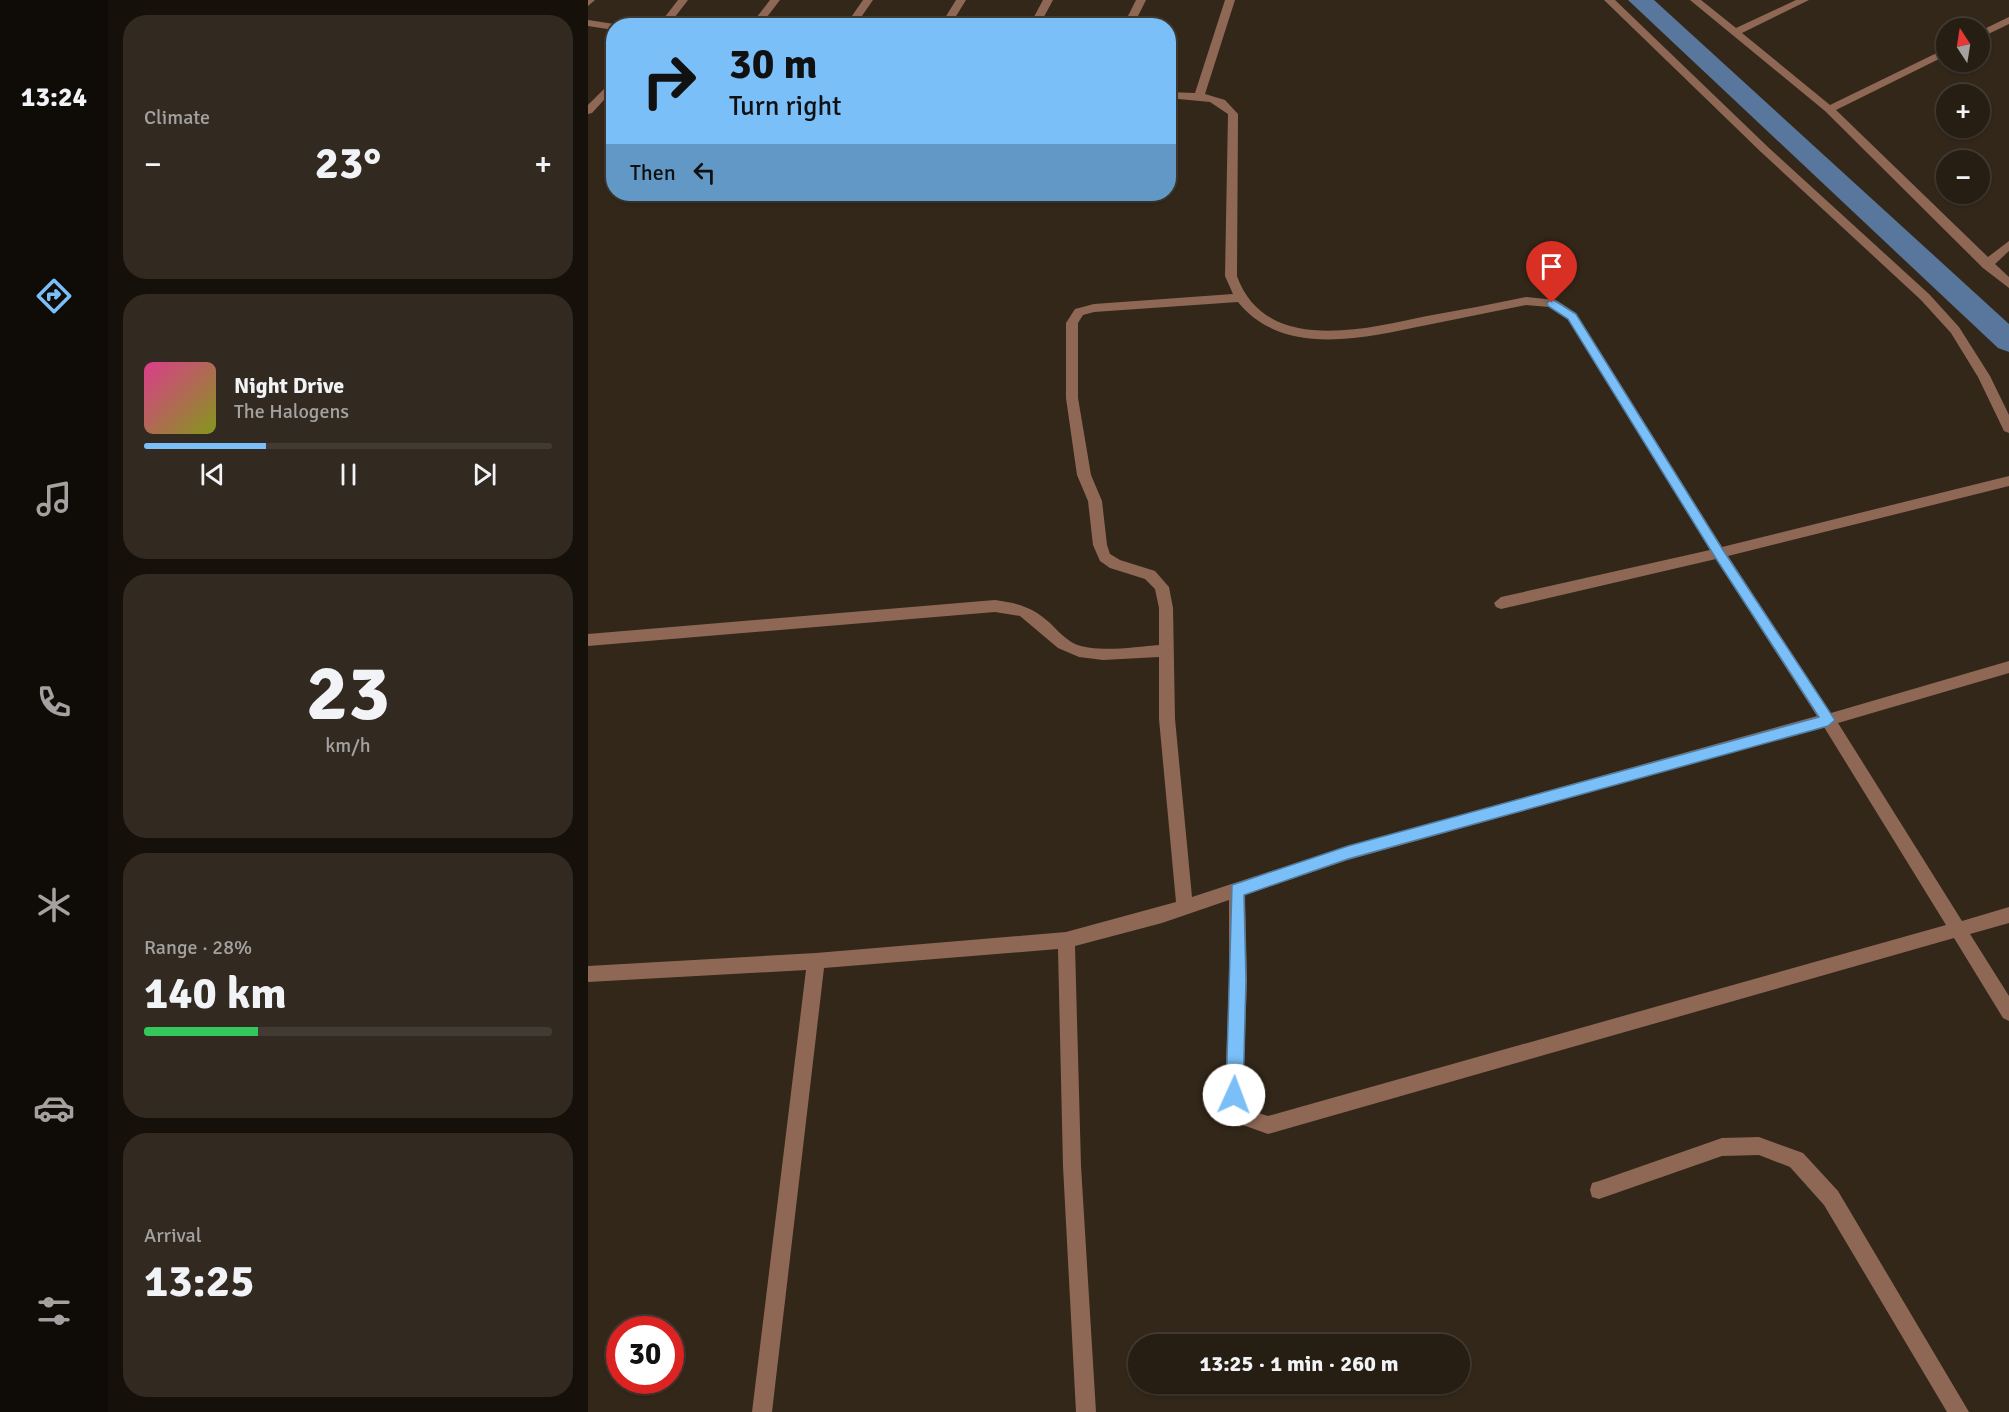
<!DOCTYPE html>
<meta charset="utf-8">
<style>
body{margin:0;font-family:Signika,sans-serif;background:#322a21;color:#f1f3f6;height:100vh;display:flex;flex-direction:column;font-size:22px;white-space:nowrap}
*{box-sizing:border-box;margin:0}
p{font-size:20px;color:#a4a2a0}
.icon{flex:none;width:33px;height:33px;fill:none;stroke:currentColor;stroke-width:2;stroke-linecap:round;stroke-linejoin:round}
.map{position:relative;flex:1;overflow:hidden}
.side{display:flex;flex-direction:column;gap:15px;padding:15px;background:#15100a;width:480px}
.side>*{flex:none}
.top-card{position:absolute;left:18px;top:18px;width:570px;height:183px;border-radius:24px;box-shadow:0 2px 4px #0004,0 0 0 2px #423b33;background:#7abff8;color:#111;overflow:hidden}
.needle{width:39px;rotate:348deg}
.fabs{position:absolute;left:1348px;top:18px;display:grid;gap:12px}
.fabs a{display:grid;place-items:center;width:54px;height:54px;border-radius:50%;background:#261d13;box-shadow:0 2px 4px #0004,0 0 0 2px #423b33;font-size:30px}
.speed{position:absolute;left:18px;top:1316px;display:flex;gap:12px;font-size:30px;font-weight:700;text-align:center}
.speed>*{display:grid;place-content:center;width:78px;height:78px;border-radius:50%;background:#261d13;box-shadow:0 2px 4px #0004,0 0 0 2px #423b33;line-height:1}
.speed .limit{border:9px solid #d22;background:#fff;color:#111}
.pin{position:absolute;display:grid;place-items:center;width:51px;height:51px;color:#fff;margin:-62px -26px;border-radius:50% 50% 50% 0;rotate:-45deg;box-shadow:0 0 6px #0007}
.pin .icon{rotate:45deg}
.me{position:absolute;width:66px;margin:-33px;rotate:2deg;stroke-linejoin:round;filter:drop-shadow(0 0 4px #0008)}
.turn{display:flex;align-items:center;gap:21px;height:126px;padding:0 24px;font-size:27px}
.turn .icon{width:78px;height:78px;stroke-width:2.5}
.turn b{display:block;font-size:42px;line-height:51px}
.then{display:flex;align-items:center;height:57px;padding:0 24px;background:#0003;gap:12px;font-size:22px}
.big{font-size:45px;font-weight:700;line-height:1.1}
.side .card{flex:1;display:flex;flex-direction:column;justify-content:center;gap:9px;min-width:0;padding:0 21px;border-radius:24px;background:#322a21}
.side .dial{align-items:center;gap:0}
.dial b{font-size:78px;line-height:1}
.song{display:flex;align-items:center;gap:18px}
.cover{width:72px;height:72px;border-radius:9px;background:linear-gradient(135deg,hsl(330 70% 55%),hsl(70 70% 35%))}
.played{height:6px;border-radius:3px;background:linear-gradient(90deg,#7abff8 30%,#423b33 30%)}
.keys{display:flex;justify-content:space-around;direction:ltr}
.heat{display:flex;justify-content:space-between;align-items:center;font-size:33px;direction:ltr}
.charge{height:9px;border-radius:4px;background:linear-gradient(90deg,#34c759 28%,#423b33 0)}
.trip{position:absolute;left:540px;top:1334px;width:342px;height:60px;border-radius:30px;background:#261d13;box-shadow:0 2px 4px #0004,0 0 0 2px #423b33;font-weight:700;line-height:60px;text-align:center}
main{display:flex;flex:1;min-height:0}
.tab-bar{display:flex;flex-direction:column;width:108px;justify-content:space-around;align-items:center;background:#0f0c08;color:#a4a2a0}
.tab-bar .icon{width:42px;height:42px}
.tab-bar .selected{color:#7abff8}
.tab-bar b{font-size:27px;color:#f1f3f6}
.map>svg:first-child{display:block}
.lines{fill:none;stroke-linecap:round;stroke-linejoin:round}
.canal{fill:#59769c;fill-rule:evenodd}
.minor{fill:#8f6855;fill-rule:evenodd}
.route{fill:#7abff8;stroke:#4f7ca1;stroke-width:1.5}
</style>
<main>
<nav class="tab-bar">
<b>13:24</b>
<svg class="icon selected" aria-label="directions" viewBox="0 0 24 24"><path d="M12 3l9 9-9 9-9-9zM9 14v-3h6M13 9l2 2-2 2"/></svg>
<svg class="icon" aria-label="music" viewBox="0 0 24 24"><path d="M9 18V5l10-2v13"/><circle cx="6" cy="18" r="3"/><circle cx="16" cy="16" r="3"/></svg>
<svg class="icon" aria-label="phone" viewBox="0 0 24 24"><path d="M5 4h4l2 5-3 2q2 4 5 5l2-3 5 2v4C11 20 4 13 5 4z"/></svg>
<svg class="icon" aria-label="climate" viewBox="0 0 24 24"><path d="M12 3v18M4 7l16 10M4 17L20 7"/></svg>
<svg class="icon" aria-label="car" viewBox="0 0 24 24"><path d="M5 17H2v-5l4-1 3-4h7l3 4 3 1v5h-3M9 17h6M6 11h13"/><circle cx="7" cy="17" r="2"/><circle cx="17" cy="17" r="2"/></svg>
<svg class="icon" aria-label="filters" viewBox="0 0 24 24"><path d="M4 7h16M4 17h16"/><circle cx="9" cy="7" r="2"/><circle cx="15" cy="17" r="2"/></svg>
</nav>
<section class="side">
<div class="card"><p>Climate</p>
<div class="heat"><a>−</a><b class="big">23°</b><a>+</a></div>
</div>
<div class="card">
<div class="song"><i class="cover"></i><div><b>Night Drive</b><p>The Halogens</p></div></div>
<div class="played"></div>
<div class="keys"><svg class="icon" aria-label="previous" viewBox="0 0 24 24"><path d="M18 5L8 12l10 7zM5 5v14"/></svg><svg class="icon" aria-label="pause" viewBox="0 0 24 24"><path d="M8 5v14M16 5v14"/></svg><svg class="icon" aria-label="next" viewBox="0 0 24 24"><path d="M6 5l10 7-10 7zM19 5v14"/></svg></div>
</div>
<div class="card dial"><b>23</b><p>km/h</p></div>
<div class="card"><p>Range · 28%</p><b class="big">140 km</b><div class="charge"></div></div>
<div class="card"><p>Arrival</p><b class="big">13:25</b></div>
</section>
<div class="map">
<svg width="1421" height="1412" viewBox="0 0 1421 1412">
<rect width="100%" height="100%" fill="#332719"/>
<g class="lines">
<!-- canal -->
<polygon class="canal" points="1040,0 1066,0 1421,324 1421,352 1410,348"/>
<!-- minor -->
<g class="minor">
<polygon points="0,0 7,0 0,6"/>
<polygon points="90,0 100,0 80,26 70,26"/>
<polygon points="182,0 192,0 172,26 162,26"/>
<polygon points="275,0 285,0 267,26 257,26"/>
<polygon points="368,0 378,0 362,26 352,26"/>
<polygon points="455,0 465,0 451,26 441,26"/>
<polygon points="548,0 558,0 545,26 535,26"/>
<path d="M637,0H647L617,94L637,100L650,114L649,276C677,355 778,329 839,316C872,310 905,304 938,297L968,300L988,313L1134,547L1421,476V486L1140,556L1243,713L1421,661V673L1250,723L1374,921L1421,907V923L1382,934L1421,996V1021L1415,1018L1366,938L680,1134L652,1124L637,1095L641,980V900L574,923L487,946L493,1166L508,1412H488L475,1166L470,949L236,968L184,1412H164L218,970L0,982V966L228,953L478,932L588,902L571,719V657L515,660L491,657L470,648L432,616L407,612L0,646V634L407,600C429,603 445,607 462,623C469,630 477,639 487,644C508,653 548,647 571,645V608L567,589L557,579L522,568L512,561L505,545L500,501L489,475L478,398V323L487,309L506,304L645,294L637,276L640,114L622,102L580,98V92L607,93ZM650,302C696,359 779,337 839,325C872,318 905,312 938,305L961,307L980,319L1122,550L913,597L906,603L908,607L913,609L1128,559L1229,716L760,846L604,897L587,719L585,608L581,587L567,571L532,560L522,554L519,545L514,501L503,475L490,398V323L495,315L506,312ZM1236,727L1358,925L680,1116L664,1111L655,1094L659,980L657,895L760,860Z"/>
<polygon points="1016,0 1027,0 1181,148 1341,294 1371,327 1402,376 1421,415 1421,433 1416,431 1390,377 1363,333 1333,300 1173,152"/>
<polygon points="1102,0 1113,0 1148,28 1208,0 1221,0 1154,33 1242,105 1359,48 1359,55 1248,110 1400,257 1421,241 1421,251 1407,264 1421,277 1421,288 1395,268 1237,111"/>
<polygon points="1421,17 1421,24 1392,38 1392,31"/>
<polygon points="0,20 26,24 30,26 26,26 26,30 0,26"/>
<polygon points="26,79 26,89 4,113 0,114 0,105"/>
<polygon points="1171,1137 1215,1153 1250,1191 1381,1412 1359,1412 1236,1205 1202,1167 1171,1155 1134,1156 1011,1199 1004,1197 1002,1190 1004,1183 1011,1181 1134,1138"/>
</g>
</g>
<!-- route -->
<polygon class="route" points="964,299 988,314 1135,550 1247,720 1240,726 760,859 656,895 658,980 655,1095 652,1101 646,1104 641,1101 638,1095 644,885 760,846 1231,717 1127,557 980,319 960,306 959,303"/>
</svg>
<div class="fabs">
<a><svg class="needle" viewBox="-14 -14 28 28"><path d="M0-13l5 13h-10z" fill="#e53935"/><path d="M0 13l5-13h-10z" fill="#a4a2a0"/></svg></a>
<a>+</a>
<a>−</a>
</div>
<div class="speed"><div class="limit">30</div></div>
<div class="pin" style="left:964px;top:303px;background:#d93025"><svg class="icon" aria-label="arrive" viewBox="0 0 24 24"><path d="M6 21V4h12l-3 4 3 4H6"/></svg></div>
<svg class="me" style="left:646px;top:1095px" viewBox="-20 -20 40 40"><circle r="19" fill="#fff"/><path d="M0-13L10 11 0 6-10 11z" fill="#7abff8"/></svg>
<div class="trip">13:25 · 1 min · 260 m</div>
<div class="top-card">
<div class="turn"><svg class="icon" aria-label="right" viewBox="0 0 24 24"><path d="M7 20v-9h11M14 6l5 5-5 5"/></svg><div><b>30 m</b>Turn right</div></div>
<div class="then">Then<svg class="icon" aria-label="left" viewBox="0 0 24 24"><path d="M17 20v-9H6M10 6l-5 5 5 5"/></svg></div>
</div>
</div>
</main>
